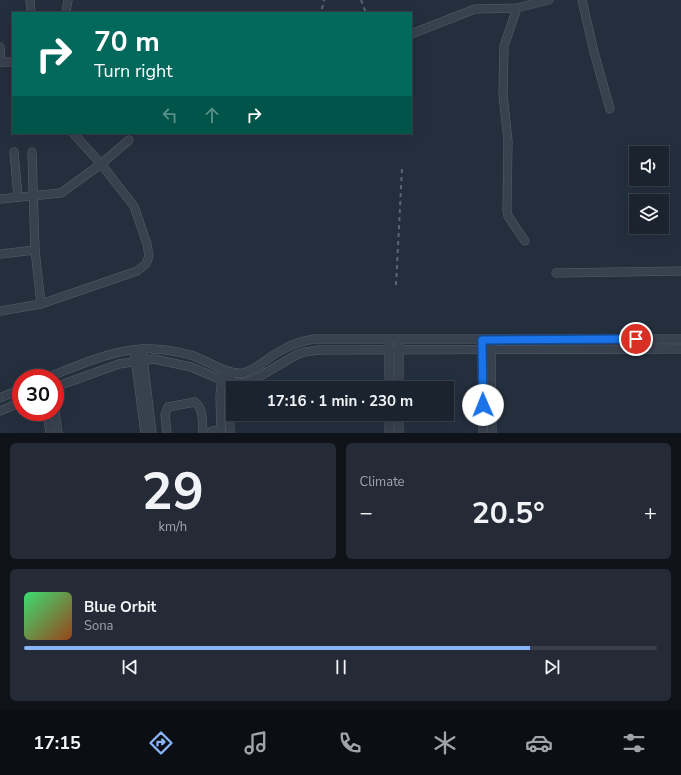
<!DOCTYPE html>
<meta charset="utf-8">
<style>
body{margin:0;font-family:"Nunito Sans",sans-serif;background:#242b36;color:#f1f3f6;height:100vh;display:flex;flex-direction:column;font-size:15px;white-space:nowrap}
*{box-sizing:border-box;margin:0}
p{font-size:13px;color:#a0a4aa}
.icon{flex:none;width:22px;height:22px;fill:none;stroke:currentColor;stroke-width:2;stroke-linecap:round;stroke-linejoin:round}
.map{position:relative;height:433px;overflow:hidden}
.panel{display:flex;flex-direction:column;gap:10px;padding:10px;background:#0f1319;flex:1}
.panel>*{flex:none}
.hud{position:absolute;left:12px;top:12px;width:400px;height:122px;border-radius:0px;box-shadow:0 4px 16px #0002,0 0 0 1px #39404a;background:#00695c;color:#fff;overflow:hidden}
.buttons{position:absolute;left:629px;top:146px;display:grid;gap:8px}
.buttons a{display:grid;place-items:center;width:40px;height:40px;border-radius:0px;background:#1b232e;box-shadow:0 4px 16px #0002,0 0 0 1px #39404a;font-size:20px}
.speed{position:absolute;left:12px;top:369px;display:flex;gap:8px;font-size:20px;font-weight:700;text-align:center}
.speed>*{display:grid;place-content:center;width:52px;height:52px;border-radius:50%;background:#1b232e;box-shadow:0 4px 16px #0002,0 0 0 1px #39404a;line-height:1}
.speed .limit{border:6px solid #d22;background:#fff;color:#111}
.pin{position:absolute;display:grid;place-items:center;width:34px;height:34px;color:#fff;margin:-17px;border:2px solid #fff;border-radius:50%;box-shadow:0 1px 4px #0007}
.me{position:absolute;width:44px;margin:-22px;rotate:359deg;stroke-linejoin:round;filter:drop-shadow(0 0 3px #0008)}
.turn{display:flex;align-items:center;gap:14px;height:84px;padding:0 16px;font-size:18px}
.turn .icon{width:52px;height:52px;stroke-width:2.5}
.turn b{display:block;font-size:28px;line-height:34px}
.lanes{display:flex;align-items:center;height:38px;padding:0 16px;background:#0003;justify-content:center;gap:20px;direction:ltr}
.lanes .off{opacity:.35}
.big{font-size:30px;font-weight:700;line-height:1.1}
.panel .widget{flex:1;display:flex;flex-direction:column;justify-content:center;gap:6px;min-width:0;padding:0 14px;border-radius:6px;background:#242b36}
.panel .dial{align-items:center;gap:0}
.dial b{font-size:52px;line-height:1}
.song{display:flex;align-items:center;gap:12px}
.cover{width:48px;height:48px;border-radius:6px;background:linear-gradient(135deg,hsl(140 70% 55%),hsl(20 70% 35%))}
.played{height:4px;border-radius:2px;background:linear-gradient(90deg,#8ab4f8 80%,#39404a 80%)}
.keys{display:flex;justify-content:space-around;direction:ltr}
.heat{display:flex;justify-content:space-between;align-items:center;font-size:22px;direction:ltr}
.panel .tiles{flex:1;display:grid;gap:10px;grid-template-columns:1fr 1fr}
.widget:last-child{grid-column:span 2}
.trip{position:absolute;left:226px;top:381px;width:228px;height:40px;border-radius:0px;background:#1b232e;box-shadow:0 4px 16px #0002,0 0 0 1px #39404a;font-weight:700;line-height:40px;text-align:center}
.tab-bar{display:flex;height:64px;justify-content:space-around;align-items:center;background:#0b0e12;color:#a0a4aa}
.tab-bar .icon{width:28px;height:28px}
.tab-bar .selected{color:#8ab4f8}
.tab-bar b{font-size:18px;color:#f1f3f6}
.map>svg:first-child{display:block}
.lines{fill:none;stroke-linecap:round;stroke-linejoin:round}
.minor-casing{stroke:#565f6c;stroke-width:9}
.minor{stroke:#38414e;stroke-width:8}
.rail{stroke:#5a6575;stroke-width:2;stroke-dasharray:4 4;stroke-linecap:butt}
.route-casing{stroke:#114b97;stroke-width:10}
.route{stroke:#1a73e8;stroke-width:7}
</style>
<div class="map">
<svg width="681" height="433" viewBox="0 0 681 433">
<rect width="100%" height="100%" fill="#242f3e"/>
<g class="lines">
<!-- minor casing -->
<g class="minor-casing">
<g id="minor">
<polyline points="30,0 31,13"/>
<polyline points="582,0 594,52 610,109"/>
<polyline points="517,8 504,46 503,94 508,141 507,209 508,216 525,241"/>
<polyline points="66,13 68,0"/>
<polyline points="411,34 475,9 517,8 549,0"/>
<polyline points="0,47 1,62"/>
<polyline points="0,62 13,62"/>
<polyline points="14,152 18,197"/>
<polyline points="32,152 35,250 41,304"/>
<polyline points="0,199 61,193 101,164 129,140"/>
<polyline points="0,254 35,250"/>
<polyline points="556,273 681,271"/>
<polyline points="0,311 41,304 137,271 146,264 149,256 147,244 134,206 101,164 73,133"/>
<polyline points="482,344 483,433"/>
<polyline points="389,345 389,388"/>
<polyline points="399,345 399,388"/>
<polyline points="491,345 492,433"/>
<polyline points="142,349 152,433"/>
<polyline points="134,350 145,433"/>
<path d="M46,378C74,367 112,350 142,349C158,348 175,351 191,355C206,360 227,375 243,373C255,371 271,355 282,350C292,344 302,341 314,339H681"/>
<polyline points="230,378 230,433"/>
<polyline points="55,387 119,364 154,359 191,367 222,380 244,383 255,379 296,355 304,352 319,350 681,349"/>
<polyline points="0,398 21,389"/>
<polyline points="0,411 21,402"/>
<polyline points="55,411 58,433"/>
<polyline points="47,412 50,433"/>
<polyline points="389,414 389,433"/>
<polyline points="399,414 399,433"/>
<path d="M167,433L165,415L168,407L195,402C204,409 202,422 203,433"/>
<polyline points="210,433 212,431 221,430"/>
<polyline points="221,433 220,396 222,376"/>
</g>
</g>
<!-- minor -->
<use href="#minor" class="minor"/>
<!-- rail -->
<g class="rail">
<polyline points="361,0 366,13"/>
<polyline points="322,9 324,0"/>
<polyline points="396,285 402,169"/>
</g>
</g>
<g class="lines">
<!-- route casing -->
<g class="route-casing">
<polyline id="route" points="483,405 482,340 636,339"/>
</g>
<!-- route -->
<use href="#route" class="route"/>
</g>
</svg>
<div class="buttons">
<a><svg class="icon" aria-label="sound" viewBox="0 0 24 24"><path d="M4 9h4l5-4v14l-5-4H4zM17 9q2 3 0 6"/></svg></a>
<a><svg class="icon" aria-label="layers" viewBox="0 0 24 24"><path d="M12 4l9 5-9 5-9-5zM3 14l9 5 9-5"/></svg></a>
</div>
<div class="speed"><div class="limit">30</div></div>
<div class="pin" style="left:636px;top:339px;background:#d93025"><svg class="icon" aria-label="arrive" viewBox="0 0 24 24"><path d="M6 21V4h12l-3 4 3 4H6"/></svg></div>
<svg class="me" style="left:483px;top:405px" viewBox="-20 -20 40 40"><circle r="19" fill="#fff"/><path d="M0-13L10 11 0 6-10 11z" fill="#1a73e8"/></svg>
<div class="trip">17:16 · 1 min · 230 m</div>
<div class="hud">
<div class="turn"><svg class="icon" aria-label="right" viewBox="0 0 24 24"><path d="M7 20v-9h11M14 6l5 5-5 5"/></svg><div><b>70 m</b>Turn right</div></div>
<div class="lanes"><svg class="icon off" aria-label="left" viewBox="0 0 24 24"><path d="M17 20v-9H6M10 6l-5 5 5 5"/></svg><svg class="icon off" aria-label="ahead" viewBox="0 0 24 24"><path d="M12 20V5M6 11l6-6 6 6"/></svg><svg class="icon" aria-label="right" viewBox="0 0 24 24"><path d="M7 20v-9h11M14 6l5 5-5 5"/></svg></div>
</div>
</div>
<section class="panel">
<div class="tiles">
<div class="widget dial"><b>29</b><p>km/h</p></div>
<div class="widget"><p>Climate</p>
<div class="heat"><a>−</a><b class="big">20.5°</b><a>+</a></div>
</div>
<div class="widget">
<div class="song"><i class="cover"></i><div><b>Blue Orbit</b><p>Sona</p></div></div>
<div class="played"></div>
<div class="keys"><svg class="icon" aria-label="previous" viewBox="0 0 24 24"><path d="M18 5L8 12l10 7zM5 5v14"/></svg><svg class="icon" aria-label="pause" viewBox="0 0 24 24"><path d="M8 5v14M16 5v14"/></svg><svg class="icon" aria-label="next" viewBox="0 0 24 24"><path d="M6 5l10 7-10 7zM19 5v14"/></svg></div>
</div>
</div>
</section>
<nav class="tab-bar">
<b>17:15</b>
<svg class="icon selected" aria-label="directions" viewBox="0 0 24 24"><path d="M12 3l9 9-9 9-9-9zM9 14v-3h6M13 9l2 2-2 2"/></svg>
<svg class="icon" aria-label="music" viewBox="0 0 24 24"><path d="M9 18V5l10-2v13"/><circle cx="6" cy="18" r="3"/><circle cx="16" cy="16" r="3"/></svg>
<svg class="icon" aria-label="phone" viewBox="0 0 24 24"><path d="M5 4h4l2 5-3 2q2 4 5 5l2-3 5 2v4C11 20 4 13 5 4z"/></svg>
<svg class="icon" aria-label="climate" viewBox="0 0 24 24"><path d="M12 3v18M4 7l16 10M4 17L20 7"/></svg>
<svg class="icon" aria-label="car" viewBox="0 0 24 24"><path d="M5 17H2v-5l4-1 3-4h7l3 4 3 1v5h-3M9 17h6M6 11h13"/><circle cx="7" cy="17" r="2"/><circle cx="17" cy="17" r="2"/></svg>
<svg class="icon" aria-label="filters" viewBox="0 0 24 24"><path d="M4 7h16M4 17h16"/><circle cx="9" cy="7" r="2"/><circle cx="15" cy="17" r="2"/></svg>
</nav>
